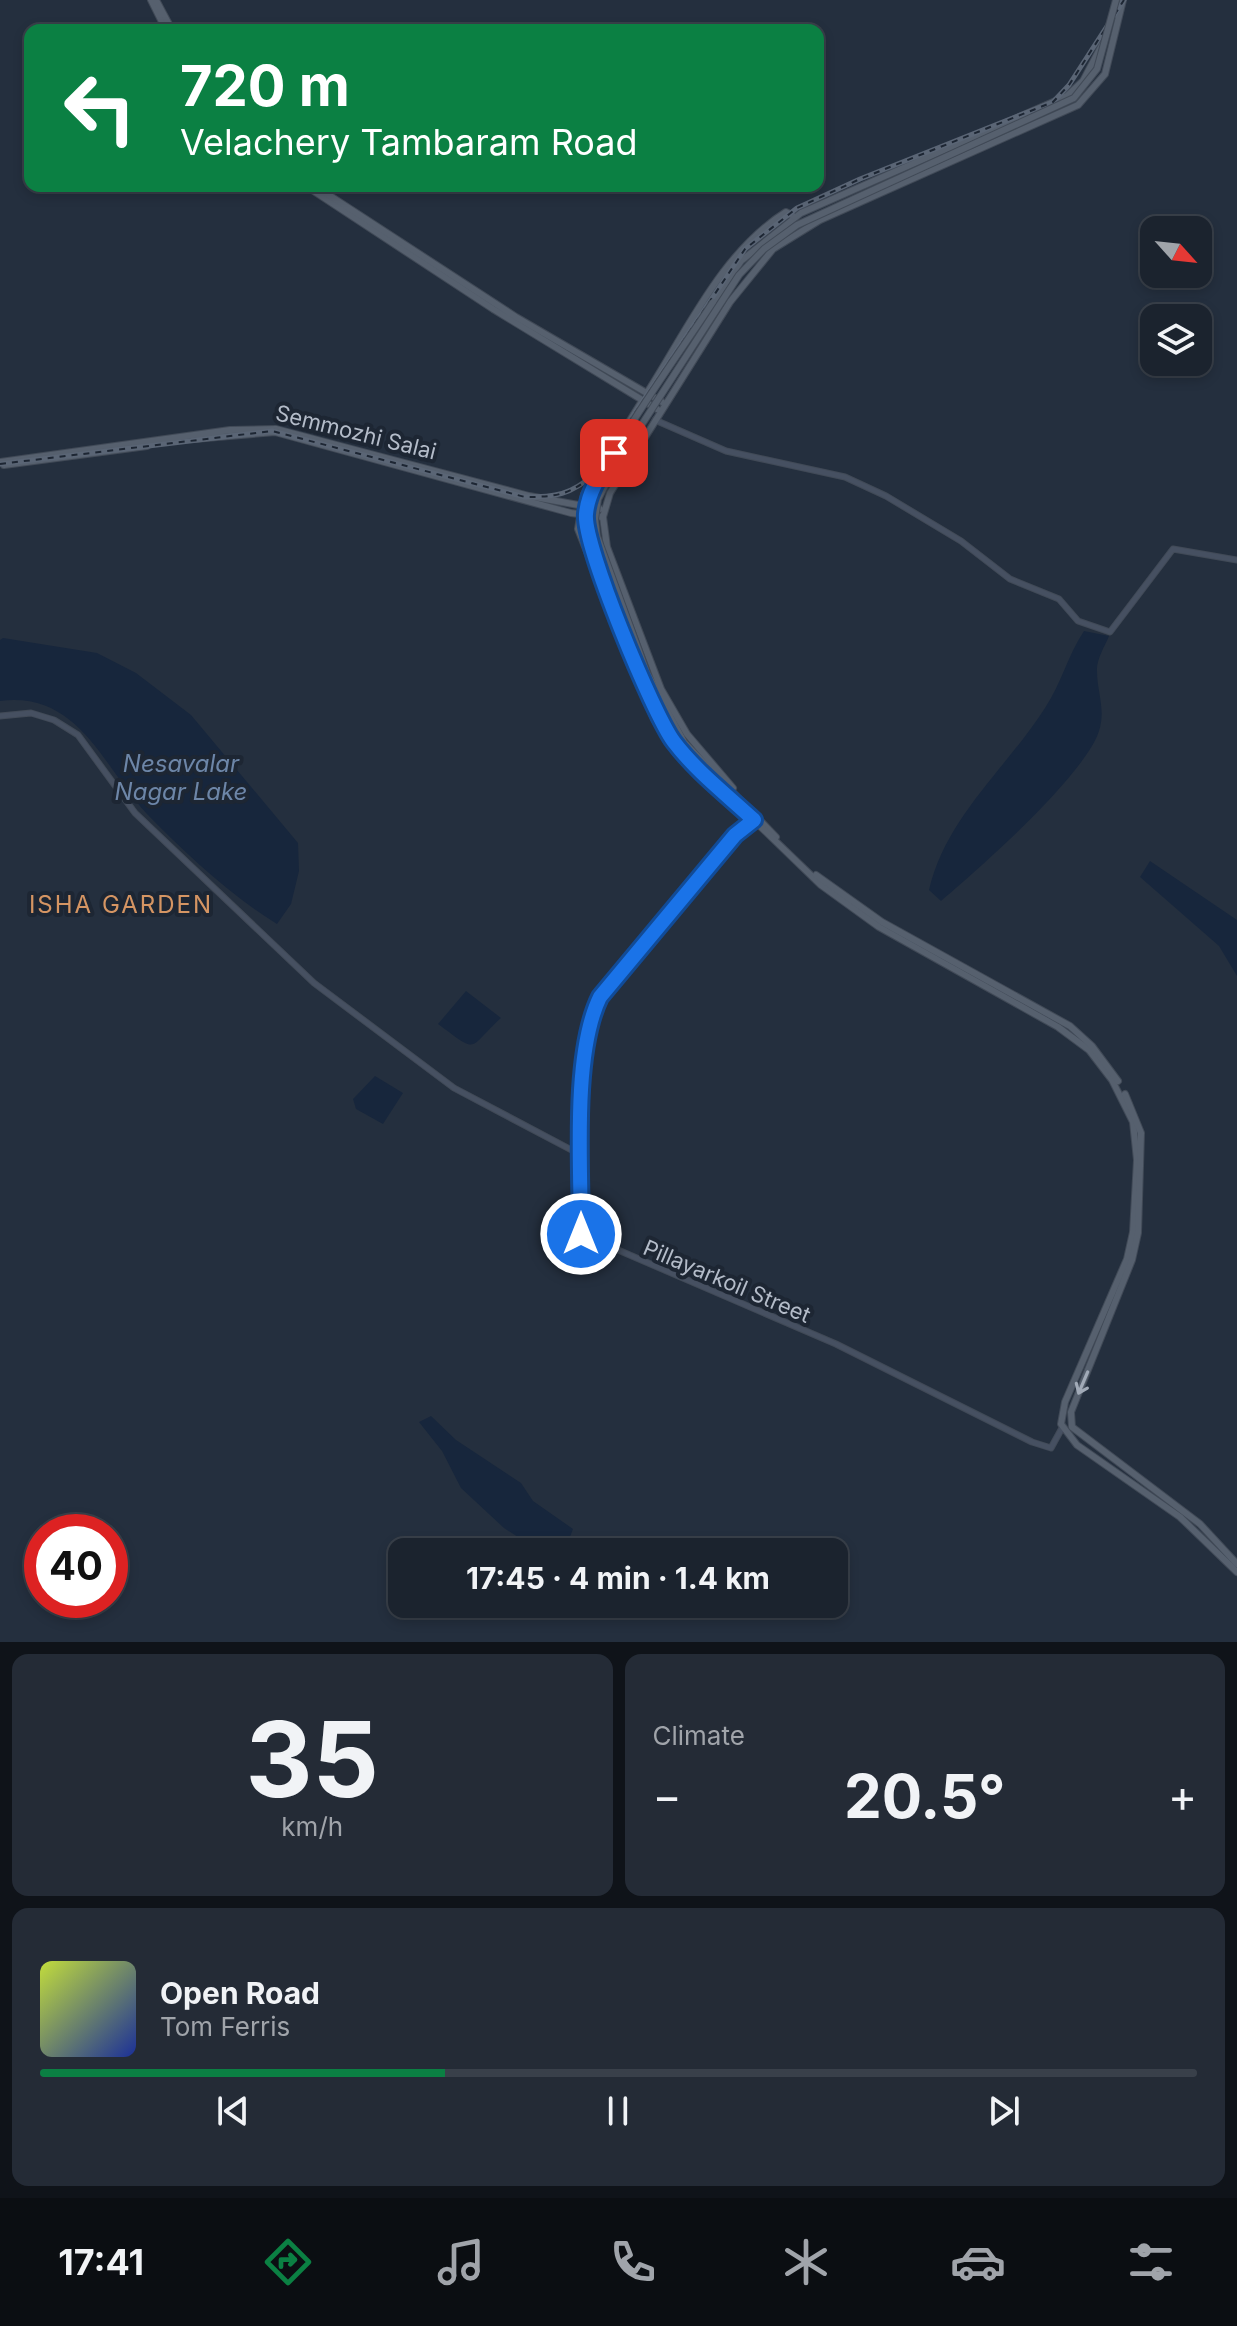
<!DOCTYPE html>
<meta charset="utf-8">
<style>
body{margin:0;font-family:Inter,sans-serif;background:#242b36;color:#f1f3f6;height:100vh;display:flex;flex-direction:column;font-size:30px;white-space:nowrap}
*{box-sizing:border-box;margin:0}
p{font-size:26px;color:#a0a4aa}
.icon{flex:none;width:44px;height:44px;fill:none;stroke:currentColor;stroke-width:2;stroke-linecap:round;stroke-linejoin:round}
.map{position:relative;height:1642px;overflow:hidden}
.panel{display:flex;flex-direction:column;gap:12px;padding:12px;background:#0f1319;flex:1}
.panel>*{flex:none}
.guide{position:absolute;left:24px;top:24px;width:800px;height:168px;border-radius:16px;box-shadow:0 4px 12px #0003,0 0 0 2px #39404a;background:#0b8043;color:#fff;overflow:hidden}
.needle{width:52px;rotate:117deg}
.buttons{position:absolute;left:1140px;top:216px;display:grid;gap:16px}
.buttons a{display:grid;place-items:center;width:72px;height:72px;border-radius:16px;background:#1b232e;box-shadow:0 4px 12px #0003,0 0 0 2px #39404a;font-size:40px}
.speed{position:absolute;left:24px;top:1514px;display:flex;gap:16px;font-size:40px;font-weight:700;text-align:center}
.speed>*{display:grid;place-content:center;width:104px;height:104px;border-radius:50%;background:#1b232e;box-shadow:0 4px 12px #0003,0 0 0 2px #39404a;line-height:1}
.speed .limit{border:12px solid #d22;background:#fff;color:#111}
.pin{position:absolute;display:grid;place-items:center;width:68px;height:68px;color:#fff;margin:-34px;border-radius:16px;box-shadow:0 4px 12px #0006}
.me{position:absolute;width:88px;margin:-44px;rotate:0deg;stroke-linejoin:round;filter:drop-shadow(0 0 6px #0008)}
.turn{display:flex;align-items:center;gap:28px;height:168px;padding:0 24px;font-size:36px}
.turn .icon{width:104px;height:104px;stroke-width:2.5}
.turn b{display:block;font-size:56px;line-height:68px}
.big{font-size:60px;font-weight:700;line-height:1.1}
.panel .widget{flex:1;display:flex;flex-direction:column;justify-content:center;gap:12px;min-width:0;padding:0 28px;border-radius:16px;background:#242b36}
.panel .dial{align-items:center;gap:0}
.dial b{font-size:104px;line-height:1}
.song{display:flex;align-items:center;gap:24px}
.cover{width:96px;height:96px;border-radius:12px;background:linear-gradient(135deg,hsl(70 70% 55%),hsl(230 70% 35%))}
.played{height:8px;border-radius:4px;background:linear-gradient(90deg,#0b8043 35%,#39404a 35%)}
.keys{display:flex;justify-content:space-around;direction:ltr}
.heat{display:flex;justify-content:space-between;align-items:center;font-size:44px;direction:ltr}
.panel .tiles{flex:1;display:grid;gap:12px;grid-template-columns:1fr 1fr}
.widget:last-child{grid-column:span 2}
.trip{position:absolute;left:388px;top:1538px;width:460px;height:80px;border-radius:16px;background:#1b232e;box-shadow:0 4px 12px #0003,0 0 0 2px #39404a;font-weight:700;line-height:80px;text-align:center}
.menu{display:flex;height:128px;justify-content:space-around;align-items:center;background:#0b0e12;color:#a0a4aa}
.menu .icon{width:56px;height:56px}
.menu .active{color:#0b8043}
.menu b{font-size:36px;color:#f1f3f6}
.map>svg:first-child{display:block}
.water{fill:#17263c}
.lines{fill:none;stroke-linecap:round;stroke-linejoin:round}
.secondary-casing{stroke:#414a57;stroke-width:7}
.primary-casing{stroke:#414a57;stroke-width:8}
.secondary{stroke:#465061;stroke-width:5}
.primary{stroke:#56606e;stroke-width:6}
.rail-casing{stroke:#5a6575;stroke-width:5}
.rail{stroke:#1d2633;stroke-width:2;stroke-dasharray:6;stroke-linecap:butt}
.primary-bridge-casing{stroke:#414a57;stroke-width:8;stroke-linecap:butt}
.primary-bridge{stroke:#56606e;stroke-width:6}
.oneway{stroke:#a1aab7}
.route-casing{stroke:#114b97;stroke-width:20}
.route{stroke:#1a73e8;stroke-width:14}
.labels{text-anchor:middle;dominant-baseline:central;stroke-width:8;stroke-linejoin:round;paint-order:stroke}
.street-label{font-size:22px;fill:#b4bcc9;stroke:#1d2633}
.water-label{font-size:24px;font-style:italic;fill:#6d86a8;stroke:#1d2633}
.neighbourhood-label{font-size:24px;letter-spacing:2px;fill:#d59563;stroke:#1d2633}
</style>
<div class="map">
<svg width="1237" height="1642" viewBox="0 0 1237 1642">
<rect width="100%" height="100%" fill="#242f3e"/>
<!-- water -->
<g class="water">
<path d="M1084,631L1109,636C1105,646 1096,660 1097,671C1097,692 1106,709 1099,731C1085,775 979,869 941,901L929,890C946,817 1006,769 1045,708C1061,684 1068,655 1084,631Z"/>
<path d="M3,638L97,653L136,673L191,715L298,843L299,871L291,904L277,924C230,895 186,854 147,814C103,767 79,691 0,701V640Z"/>
<polygon points="1150,861 1237,920 1237,976 1219,946 1140,877"/>
<path d="M466,991L501,1018C467,1049 480,1055 438,1024Z"/>
<polygon points="375,1076 403,1093 383,1124 356,1109 353,1099"/>
<polygon points="431,1416 456,1440 521,1483 533,1501 573,1529 568,1542 557,1552 541,1552 504,1528 461,1488 442,1451 419,1422"/>
</g>
<g class="lines">
<!-- secondary casing -->
<g class="secondary-casing">
<g id="secondary">
<polyline points="655,420 726,451 845,477 886,496 961,541 1010,579 1059,599 1078,621 1110,632 1173,549 1237,560"/>
<polyline points="0,716 31,713 54,720 78,735 135,813 314,983 454,1088 581,1155"/>
<path d="M754,820L735,835L600,997C572,1054 581,1169 581,1234L836,1344L1032,1442L1051,1448L1062,1428"/>
</g>
</g>
<!-- primary casing -->
<g class="primary-casing">
<g id="primary">
<polyline points="151,0 166,30"/>
<polyline points="156,0 172,30"/>
<polyline points="306,186 493,309 657,409"/>
<polyline points="315,186 516,317 662,402"/>
<polyline points="713,302 741,261 801,213 1067,96 1083,81 1102,45"/>
<path d="M647,393C687,331 722,252 786,212L795,217"/>
<polyline points="642,401 584,494 578,529 654,719 676,753 716,789"/>
<polyline points="194,439 275,432 571,513 603,517"/>
<polyline points="0,462 230,430 276,429 529,496 600,509"/>
<polyline points="4,465 147,446"/>
<polyline points="647,673 684,742 776,837"/>
<polyline points="640,676 677,746 821,885 879,927 1058,1027 1089,1050 1112,1080 1133,1122 1137,1160 1133,1232 1127,1259 1065,1402 1061,1424 1077,1445 1180,1517 1237,1572"/>
<polyline points="733,788 687,734 661,689 607,547 603,517 610,493 730,302 773,249 820,220 1078,105 1105,74 1123,0"/>
<polyline points="816,875 882,922 1070,1026 1092,1046 1118,1081"/>
<polyline points="1125,1094 1141,1133 1138,1233 1132,1260 1071,1412 1072,1427 1200,1524 1237,1564"/>
</g>
</g>
<!-- secondary -->
<use href="#secondary" class="secondary"/>
<!-- primary -->
<use href="#primary" class="primary"/>
<!-- rail casing -->
<g class="rail-casing">
<path id="rail" d="M0,464L272,431L525,497C555,497 571,495 594,474L745,249L797,208L860,179L1053,102L1069,85L1124,0"/>
</g>
<!-- rail -->
<use href="#rail" class="rail"/>
<!-- primary-bridge casing -->
<g class="primary-bridge-casing">
<g id="primary-bridge">
<polyline points="647,673 597,536 595,519 598,499 620,458 739,275 764,249 797,225 1074,98 1097,69 1116,0"/>
<path d="M640,676C627,642 585,551 585,519C585,481 687,343 713,302"/>
</g>
</g>
<!-- primary-bridge -->
<use href="#primary-bridge" class="primary-bridge"/>
</g>
<!-- one-way arrows -->
<defs><path id="oneway-shaft" d="M-6 0H5M1.5-3L5.5 0L1.5 3" fill="none" stroke-width="1.6" stroke-linecap="round" stroke-linejoin="round" transform="scale(2)"/></defs>
<use class="oneway" href="#oneway-shaft" transform="translate(1083 1383) rotate(113)"/>
<g class="lines">
<!-- route casing -->
<g class="route-casing">
<path id="route" d="M581,1234C581,1169 572,1054 600,997L735,835L754,820C727,795 696,771 674,742C653,714 583,545 586,514C588,491 602,472 614,453"/>
</g>
<!-- route -->
<use href="#route" class="route"/>
</g>
<g class="labels">
<!-- street labels -->
<g class="street-label">
<text transform="translate(356 432) rotate(14)">Semmozhi Salai</text>
<text transform="translate(727 1281) rotate(23)">Pillayarkoil Street</text>
</g>
<!-- water labels -->
<g class="water-label">
<text x="181" y="763">Nesavalar<tspan x="181" dy="28">Nagar Lake</tspan></text>
</g>
<!-- neighbourhood labels -->
<g class="neighbourhood-label">
<text x="121" y="904">ISHA GARDEN</text>
</g>
</g>
</svg>
<div class="buttons">
<a><svg class="needle" viewBox="-14 -14 28 28"><path d="M0-13l5 13h-10z" fill="#e53935"/><path d="M0 13l5-13h-10z" fill="#a0a4aa"/></svg></a>
<a><svg class="icon" aria-label="layers" viewBox="0 0 24 24"><path d="M12 4l9 5-9 5-9-5zM3 14l9 5 9-5"/></svg></a>
</div>
<div class="speed"><div class="limit">40</div></div>
<div class="pin" style="left:614px;top:453px;background:#d93025"><svg class="icon" aria-label="arrive" viewBox="0 0 24 24"><path d="M6 21V4h12l-3 4 3 4H6"/></svg></div>
<svg class="me" style="left:581px;top:1234px" viewBox="-20 -20 40 40"><circle r="17" fill="#1a73e8" stroke="#fff" stroke-width="3"/><path d="M0-11L8 9 0 5-8 9z" fill="#fff"/></svg>
<div class="trip">17:45 · 4 min · 1.4 km</div>
<div class="guide">
<div class="turn"><svg class="icon" aria-label="left" viewBox="0 0 24 24"><path d="M17 20v-9H6M10 6l-5 5 5 5"/></svg><div><b>720 m</b>Velachery Tambaram Road</div></div>
</div>
</div>
<section class="panel">
<div class="tiles">
<div class="widget dial"><b>35</b><p>km/h</p></div>
<div class="widget"><p>Climate</p>
<div class="heat"><a>−</a><b class="big">20.5°</b><a>+</a></div>
</div>
<div class="widget">
<div class="song"><i class="cover"></i><div><b>Open Road</b><p>Tom Ferris</p></div></div>
<div class="played"></div>
<div class="keys"><svg class="icon" aria-label="previous" viewBox="0 0 24 24"><path d="M18 5L8 12l10 7zM5 5v14"/></svg><svg class="icon" aria-label="pause" viewBox="0 0 24 24"><path d="M8 5v14M16 5v14"/></svg><svg class="icon" aria-label="next" viewBox="0 0 24 24"><path d="M6 5l10 7-10 7zM19 5v14"/></svg></div>
</div>
</div>
</section>
<nav class="menu">
<b>17:41</b>
<svg class="icon active" aria-label="directions" viewBox="0 0 24 24"><path d="M12 3l9 9-9 9-9-9zM9 14v-3h6M13 9l2 2-2 2"/></svg>
<svg class="icon" aria-label="music" viewBox="0 0 24 24"><path d="M9 18V5l10-2v13"/><circle cx="6" cy="18" r="3"/><circle cx="16" cy="16" r="3"/></svg>
<svg class="icon" aria-label="phone" viewBox="0 0 24 24"><path d="M5 4h4l2 5-3 2q2 4 5 5l2-3 5 2v4C11 20 4 13 5 4z"/></svg>
<svg class="icon" aria-label="climate" viewBox="0 0 24 24"><path d="M12 3v18M4 7l16 10M4 17L20 7"/></svg>
<svg class="icon" aria-label="car" viewBox="0 0 24 24"><path d="M5 17H2v-5l4-1 3-4h7l3 4 3 1v5h-3M9 17h6M6 11h13"/><circle cx="7" cy="17" r="2"/><circle cx="17" cy="17" r="2"/></svg>
<svg class="icon" aria-label="filters" viewBox="0 0 24 24"><path d="M4 7h16M4 17h16"/><circle cx="9" cy="7" r="2"/><circle cx="15" cy="17" r="2"/></svg>
</nav>
